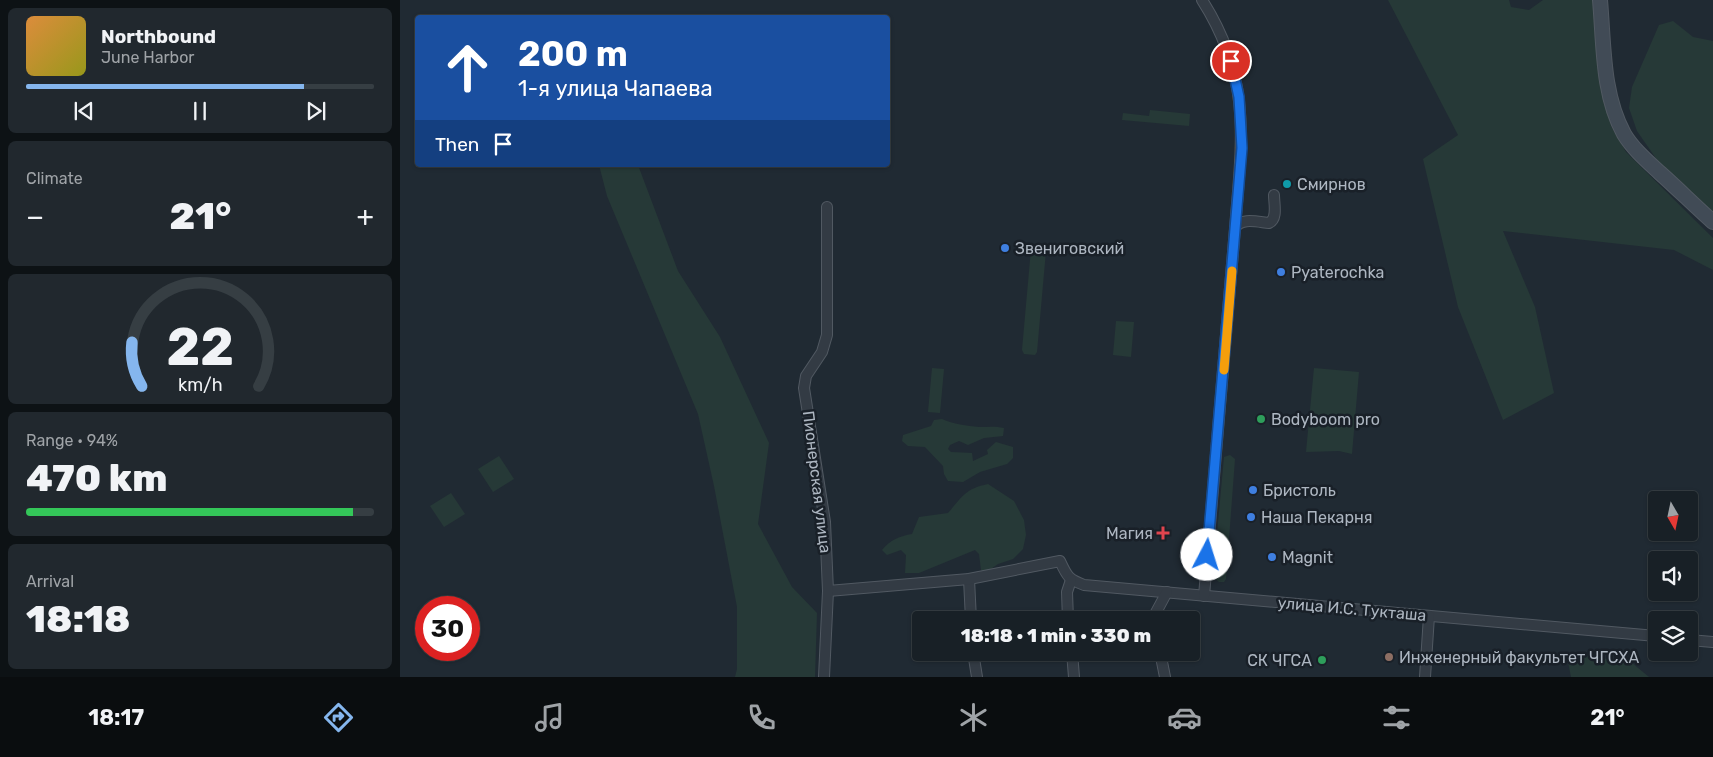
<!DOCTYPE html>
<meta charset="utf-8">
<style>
body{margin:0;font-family:Rubik,sans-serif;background:#21282e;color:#f1f3f6;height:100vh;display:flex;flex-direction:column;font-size:19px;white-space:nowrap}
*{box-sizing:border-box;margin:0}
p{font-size:16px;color:#9fa3a7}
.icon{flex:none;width:28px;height:28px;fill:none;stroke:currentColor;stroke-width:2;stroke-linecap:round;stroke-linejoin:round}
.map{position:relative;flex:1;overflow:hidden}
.panel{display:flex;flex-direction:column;gap:8px;padding:8px;background:#0d1215;width:400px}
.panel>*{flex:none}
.hud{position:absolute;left:15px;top:15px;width:475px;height:152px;border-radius:5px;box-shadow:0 1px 4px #0004,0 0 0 1px #363e43;background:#1a4fa0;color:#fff;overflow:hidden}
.needle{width:32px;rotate:171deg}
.controls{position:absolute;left:1248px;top:491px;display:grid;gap:10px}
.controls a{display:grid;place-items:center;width:50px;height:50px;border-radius:5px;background:#182026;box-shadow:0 1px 4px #0004,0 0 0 1px #363e43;font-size:25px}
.speed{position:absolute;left:15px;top:596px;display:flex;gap:10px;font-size:25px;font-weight:700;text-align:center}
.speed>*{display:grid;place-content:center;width:65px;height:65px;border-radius:50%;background:#182026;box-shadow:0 1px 4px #0004,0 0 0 1px #363e43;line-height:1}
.speed .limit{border:8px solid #d22;background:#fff;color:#111}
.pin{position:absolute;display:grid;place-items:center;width:42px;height:42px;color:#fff;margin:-21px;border:2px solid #fff;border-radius:50%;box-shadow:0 1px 5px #0007}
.me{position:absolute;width:55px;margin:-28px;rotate:5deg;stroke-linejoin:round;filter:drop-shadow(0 0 4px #0008)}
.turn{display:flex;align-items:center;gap:18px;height:105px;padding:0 20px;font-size:22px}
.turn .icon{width:65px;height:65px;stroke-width:2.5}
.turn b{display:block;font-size:35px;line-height:42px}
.then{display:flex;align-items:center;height:48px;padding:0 20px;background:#0003;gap:10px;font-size:19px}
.big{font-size:38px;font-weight:800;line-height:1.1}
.panel .widget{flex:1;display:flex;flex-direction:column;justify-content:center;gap:8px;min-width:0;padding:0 18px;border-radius:8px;background:#21282e}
.panel .dial{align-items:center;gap:0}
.dial svg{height:130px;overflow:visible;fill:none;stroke:#363e43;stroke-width:7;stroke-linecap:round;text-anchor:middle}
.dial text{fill:#f1f3f6;stroke:none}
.song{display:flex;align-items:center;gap:15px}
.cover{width:60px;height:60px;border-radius:8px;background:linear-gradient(135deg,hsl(30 70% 55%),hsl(60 70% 35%))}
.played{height:5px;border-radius:2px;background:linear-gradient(90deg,#85b6ee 80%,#363e43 80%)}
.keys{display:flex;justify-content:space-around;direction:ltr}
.heat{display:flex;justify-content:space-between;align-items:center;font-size:28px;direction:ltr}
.charge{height:8px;border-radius:4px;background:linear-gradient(90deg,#34c759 94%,#363e43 0)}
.trip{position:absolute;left:512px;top:611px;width:288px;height:50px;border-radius:5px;background:#182026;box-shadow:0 1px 4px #0004,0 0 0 1px #363e43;font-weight:800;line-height:50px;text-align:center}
.dock{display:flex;height:80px;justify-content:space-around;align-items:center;background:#0a0d0f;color:#9fa3a7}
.dock .icon{width:35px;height:35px}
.dock .current{color:#85b6ee}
.dock b{font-size:22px;color:#f1f3f6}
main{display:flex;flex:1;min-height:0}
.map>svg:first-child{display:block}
.green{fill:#263937}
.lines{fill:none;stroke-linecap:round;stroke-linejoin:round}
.street-casing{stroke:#515962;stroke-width:12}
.secondary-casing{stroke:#515962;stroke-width:16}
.street{stroke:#333b44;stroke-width:10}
.secondary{stroke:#414b56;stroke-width:14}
.route-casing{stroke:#114b97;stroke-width:12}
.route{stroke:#1a73e8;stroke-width:9}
.slow{stroke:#f59e0b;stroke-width:9}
.culture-dot{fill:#0f9aa8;stroke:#192028;stroke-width:2}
.shop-dot{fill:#3f7fe0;stroke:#192028;stroke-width:2}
.leisure-dot{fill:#2e9e5b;stroke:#192028;stroke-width:2}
.health-dot{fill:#e0444e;stroke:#192028;stroke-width:2}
.education-dot{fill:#8d6e63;stroke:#192028;stroke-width:2}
.labels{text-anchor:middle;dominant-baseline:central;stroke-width:5;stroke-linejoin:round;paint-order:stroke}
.poi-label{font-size:16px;fill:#adb6c1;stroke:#192028;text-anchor:start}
.street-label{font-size:16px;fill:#adb6c1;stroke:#192028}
</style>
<main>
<section class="panel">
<div class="widget">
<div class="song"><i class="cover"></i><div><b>Northbound</b><p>June Harbor</p></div></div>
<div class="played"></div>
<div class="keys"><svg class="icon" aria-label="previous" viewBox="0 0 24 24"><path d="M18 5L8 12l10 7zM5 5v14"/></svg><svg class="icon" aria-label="pause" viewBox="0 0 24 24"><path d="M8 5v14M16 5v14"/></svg><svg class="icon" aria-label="next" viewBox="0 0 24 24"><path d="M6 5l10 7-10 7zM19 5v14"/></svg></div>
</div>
<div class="widget"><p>Climate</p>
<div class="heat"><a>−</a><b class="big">21°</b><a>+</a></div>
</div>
<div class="widget dial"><svg viewBox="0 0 100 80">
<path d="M14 69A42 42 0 1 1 86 69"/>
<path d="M14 69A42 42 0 0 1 8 42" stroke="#85b6ee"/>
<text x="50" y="56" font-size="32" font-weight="700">22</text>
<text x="50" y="72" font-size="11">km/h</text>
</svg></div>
<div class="widget"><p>Range · 94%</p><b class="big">470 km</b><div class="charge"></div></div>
<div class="widget"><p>Arrival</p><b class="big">18:18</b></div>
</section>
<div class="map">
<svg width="1313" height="677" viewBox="0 0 1313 677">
<rect width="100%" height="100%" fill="#202a33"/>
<!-- green -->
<g class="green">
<polygon points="988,0 1109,0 1111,7 1129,10 1143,0 1196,0 1211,126 1226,152 1313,238 1313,270 1274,250 1103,231 1135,307 1154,393 1103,420 1058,307 1023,159 1058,135"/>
<polygon points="1273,21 1293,37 1313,41 1313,212 1262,167 1237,131 1229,108 1232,87 1259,25"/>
<polygon points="750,110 790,114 789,126 722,120 723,113 749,116"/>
<polygon points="199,165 238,165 278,271 320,337 369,443 358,524 392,587 417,613 415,677 335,677 337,669 337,607 314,486 298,414 207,196"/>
<polygon points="633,246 643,247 646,251 637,352 635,355 624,354 622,350 631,249"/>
<polygon points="716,321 734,322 731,357 713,355"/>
<polygon points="532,368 544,369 540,413 528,412"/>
<polygon points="914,368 959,372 952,454 939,451 906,452"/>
<path d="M542,419C553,424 567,426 579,427C588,427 595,426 604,428L603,436L584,438L568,445L559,441L550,445L548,449L551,452L572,453L573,461L588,454L587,450L596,442L613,447V458L607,464L580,472L563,482L548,481L544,474L543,466L525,447L508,446L502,441L503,435L531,426L534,420Z"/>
<polygon points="830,455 835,459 826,579 824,582 819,582 813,577 824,457"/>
<polygon points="99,456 114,479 93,492 78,469"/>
<path d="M588,484L614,501L624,520L626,535L623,549L613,559L598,564L585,573L581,570L579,554L575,550L519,573H505L506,555L501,550L487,555L482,550C490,540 500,536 512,534L519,517L548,513C563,496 565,489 588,484Z"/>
<polygon points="51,493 65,514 44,527 30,506"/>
<polygon points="1166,652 1232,663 1249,677 1171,677"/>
</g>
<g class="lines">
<!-- street casing -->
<g class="street-casing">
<g id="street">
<path d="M802,0C852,78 842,140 835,228"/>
<polyline points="569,579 571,620"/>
<path d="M428,591L569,579L660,561C667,576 668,579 684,585L1256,636"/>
<path d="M804,596L835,228C841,217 858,222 869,223C878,219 874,204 874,195"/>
<polyline points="668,620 667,592 671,580"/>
<polyline points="754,620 754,616 767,592"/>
<polyline points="1289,640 1313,642"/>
<polyline points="573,652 577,677"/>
<polyline points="672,652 674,677"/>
<polyline points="760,652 765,677"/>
<polyline points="424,677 428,591 425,522 404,388 406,376 422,352 427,335 427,207"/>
<polyline points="1025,677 1029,616"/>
</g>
</g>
<!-- secondary casing -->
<g class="secondary-casing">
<path id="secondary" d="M1200,0C1204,45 1202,94 1224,134C1233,149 1247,161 1260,173C1278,189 1295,206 1313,222"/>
</g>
<!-- street -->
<use href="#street" class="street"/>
<!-- secondary -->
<use href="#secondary" class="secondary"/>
</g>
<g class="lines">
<!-- route casing -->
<g class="route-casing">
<polyline id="route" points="807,555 842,148 839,97 831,61"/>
</g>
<!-- route -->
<use href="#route" class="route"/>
<!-- slow -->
<polyline class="slow" points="824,370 832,271"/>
</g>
<!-- markers -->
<circle class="culture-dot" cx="887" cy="184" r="5"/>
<g class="shop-dot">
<circle cx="605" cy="248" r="5"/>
<circle cx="881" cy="272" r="5"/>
<circle cx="853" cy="490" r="5"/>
<circle cx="851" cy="517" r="5"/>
<circle cx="872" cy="557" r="5"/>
</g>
<g class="leisure-dot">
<circle cx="861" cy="419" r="5"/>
<circle cx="922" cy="660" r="5"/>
</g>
<path class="health-dot" d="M760.5 525.5h5v5h5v5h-5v5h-5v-5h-5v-5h5z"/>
<circle class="education-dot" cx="989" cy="657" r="5"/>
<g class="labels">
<!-- poi labels -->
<g class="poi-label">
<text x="897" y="184">Смирнов</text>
<text x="615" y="248">Звениговский</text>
<text x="891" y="272">Pyaterochka</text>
<text x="871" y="419">Bodyboom pro</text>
<text x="863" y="490">Бристоль</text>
<text x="861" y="517">Наша Пекарня</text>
<text x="753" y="533" text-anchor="end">Магия</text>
<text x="882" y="557">Magnit</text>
<text x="999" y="657">Инженерный факультет ЧГСХА</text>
<text x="912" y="660" text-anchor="end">СК ЧГСА</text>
</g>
<!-- street labels -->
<g class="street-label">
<text transform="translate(417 482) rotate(83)">Пионерская улица</text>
<text transform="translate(952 609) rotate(5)">улица И.С. Тукташа</text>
</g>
</g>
</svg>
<div class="controls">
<a><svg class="needle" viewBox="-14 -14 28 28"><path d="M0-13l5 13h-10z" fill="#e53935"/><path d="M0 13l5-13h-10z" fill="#9fa3a7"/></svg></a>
<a><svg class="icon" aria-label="sound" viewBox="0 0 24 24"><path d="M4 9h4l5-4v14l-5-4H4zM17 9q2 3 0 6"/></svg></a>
<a><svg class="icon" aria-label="layers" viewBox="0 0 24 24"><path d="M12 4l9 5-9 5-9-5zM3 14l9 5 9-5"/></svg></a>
</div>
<div class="speed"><div class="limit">30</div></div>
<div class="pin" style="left:831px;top:61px;background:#d93025"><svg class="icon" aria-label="arrive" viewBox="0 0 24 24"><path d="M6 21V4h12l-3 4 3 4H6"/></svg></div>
<svg class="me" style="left:807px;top:555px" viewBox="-20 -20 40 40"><circle r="19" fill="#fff"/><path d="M0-13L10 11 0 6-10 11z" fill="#1a73e8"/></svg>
<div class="trip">18:18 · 1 min · 330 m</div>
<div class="hud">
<div class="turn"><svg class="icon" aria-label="ahead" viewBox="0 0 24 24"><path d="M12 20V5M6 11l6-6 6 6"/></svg><div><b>200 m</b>1-я улица Чапаева</div></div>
<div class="then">Then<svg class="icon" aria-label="arrive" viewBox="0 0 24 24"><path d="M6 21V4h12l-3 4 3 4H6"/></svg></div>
</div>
</div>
</main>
<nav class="dock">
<b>18:17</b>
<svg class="icon current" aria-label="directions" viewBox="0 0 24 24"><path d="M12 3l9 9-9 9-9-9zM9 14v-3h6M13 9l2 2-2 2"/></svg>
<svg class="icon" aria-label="music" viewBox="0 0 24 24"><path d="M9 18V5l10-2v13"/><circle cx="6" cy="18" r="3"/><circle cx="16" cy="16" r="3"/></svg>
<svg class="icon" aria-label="phone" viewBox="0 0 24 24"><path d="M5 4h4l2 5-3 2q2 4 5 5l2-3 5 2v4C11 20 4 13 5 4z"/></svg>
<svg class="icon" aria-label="climate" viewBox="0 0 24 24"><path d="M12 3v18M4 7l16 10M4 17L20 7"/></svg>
<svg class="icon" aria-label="car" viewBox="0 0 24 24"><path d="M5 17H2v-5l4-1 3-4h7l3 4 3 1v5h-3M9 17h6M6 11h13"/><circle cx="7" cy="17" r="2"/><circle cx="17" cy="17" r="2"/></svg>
<svg class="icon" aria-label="filters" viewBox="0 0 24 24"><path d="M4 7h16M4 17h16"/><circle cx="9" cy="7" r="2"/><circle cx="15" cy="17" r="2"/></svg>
<b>21°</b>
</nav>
